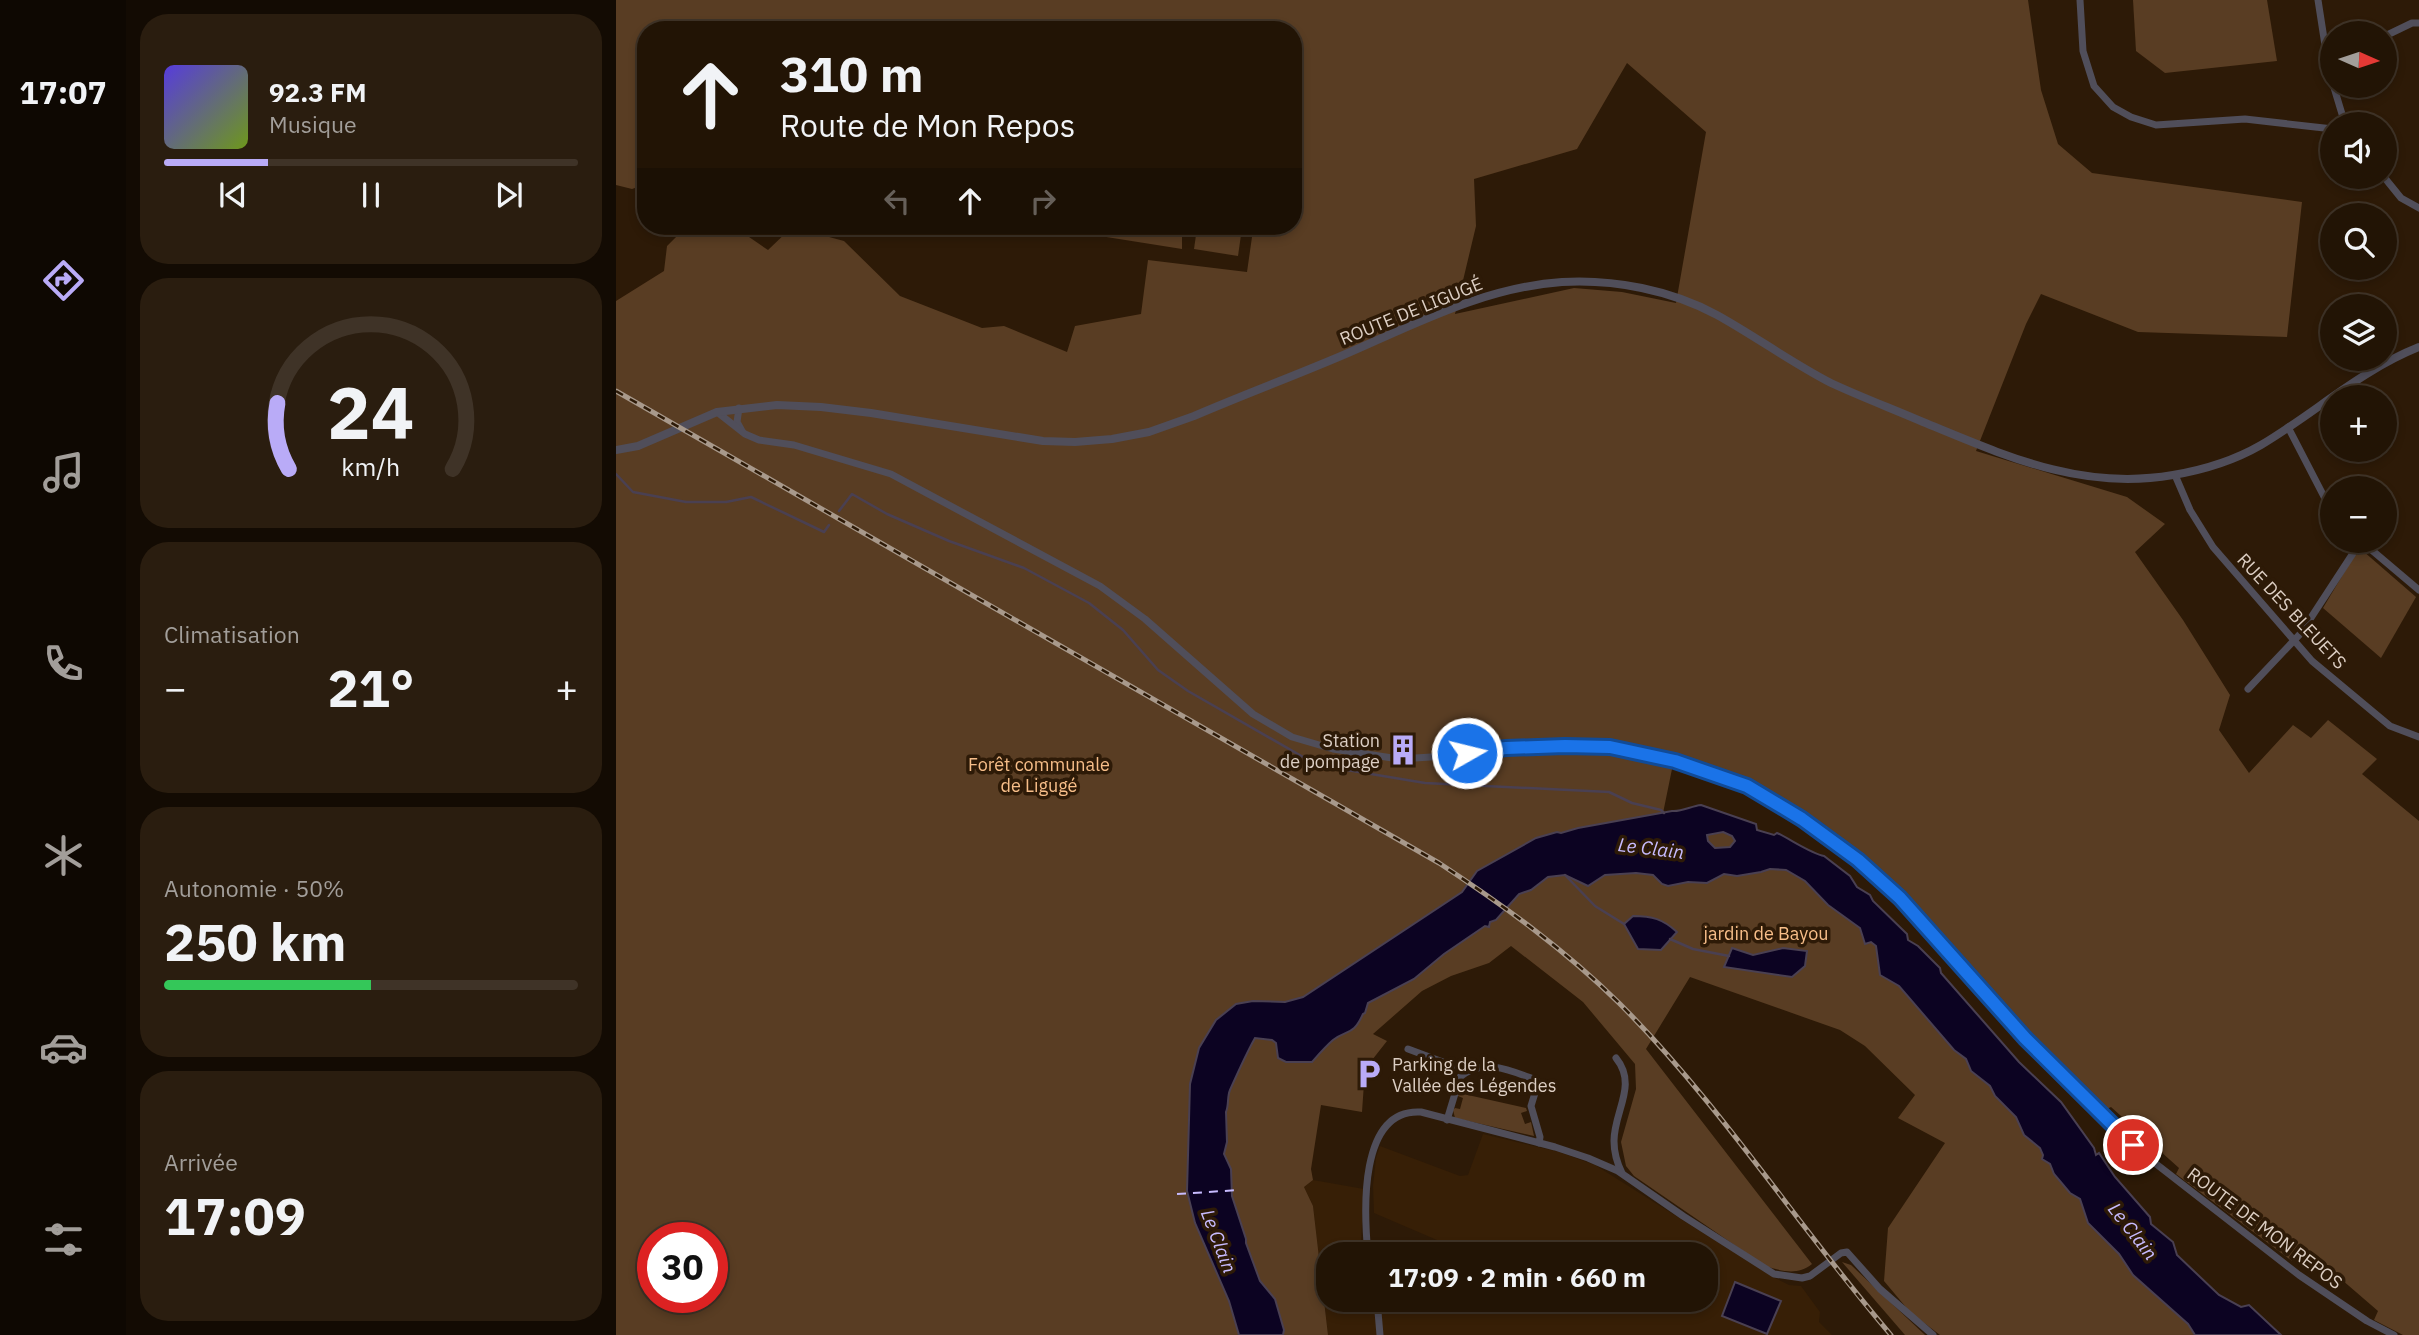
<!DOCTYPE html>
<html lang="fr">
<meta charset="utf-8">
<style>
body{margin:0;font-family:"IBM Plex Sans",sans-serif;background:#2a1d0f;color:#f1f3f6;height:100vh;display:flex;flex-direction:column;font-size:26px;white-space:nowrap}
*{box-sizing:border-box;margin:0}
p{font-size:23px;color:#a29e9a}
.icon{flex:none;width:38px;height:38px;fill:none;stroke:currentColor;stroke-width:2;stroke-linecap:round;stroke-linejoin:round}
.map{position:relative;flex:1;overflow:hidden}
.sheet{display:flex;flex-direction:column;gap:14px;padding:14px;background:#130b03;width:490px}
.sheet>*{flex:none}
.guide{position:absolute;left:21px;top:21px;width:665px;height:214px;border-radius:28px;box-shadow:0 4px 10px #0003,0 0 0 2px #3f3327;background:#221405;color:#f1f3f6;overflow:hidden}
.needle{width:46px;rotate:93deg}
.buttons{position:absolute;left:1704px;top:21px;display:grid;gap:14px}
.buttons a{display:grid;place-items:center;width:77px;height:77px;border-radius:50%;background:#221405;box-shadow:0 4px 10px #0003,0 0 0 2px #3f3327;font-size:35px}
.speed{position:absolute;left:21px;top:1222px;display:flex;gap:14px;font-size:35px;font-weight:700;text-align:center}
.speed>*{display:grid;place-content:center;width:91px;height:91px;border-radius:50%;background:#221405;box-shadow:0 4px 10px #0003,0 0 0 2px #3f3327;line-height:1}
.speed .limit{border:10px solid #d22;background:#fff;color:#111}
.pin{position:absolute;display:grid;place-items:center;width:60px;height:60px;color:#fff;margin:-30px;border:4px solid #fff;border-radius:50%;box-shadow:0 2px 7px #0007}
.me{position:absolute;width:77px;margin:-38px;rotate:82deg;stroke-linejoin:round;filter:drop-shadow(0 0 5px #0008)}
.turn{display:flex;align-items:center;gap:24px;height:147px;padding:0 28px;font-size:32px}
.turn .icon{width:91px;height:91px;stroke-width:2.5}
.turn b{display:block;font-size:49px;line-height:60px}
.lanes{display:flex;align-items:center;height:66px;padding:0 28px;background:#0003;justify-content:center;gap:35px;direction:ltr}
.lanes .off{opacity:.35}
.big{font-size:52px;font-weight:800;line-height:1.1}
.sheet .widget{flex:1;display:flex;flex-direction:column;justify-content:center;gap:10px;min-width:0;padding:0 24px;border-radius:28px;background:#2a1d0f}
.sheet .dial{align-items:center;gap:0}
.dial svg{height:182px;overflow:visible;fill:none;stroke:#3f3327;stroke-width:7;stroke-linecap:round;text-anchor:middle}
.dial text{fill:#f1f3f6;stroke:none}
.song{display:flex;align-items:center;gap:21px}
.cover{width:84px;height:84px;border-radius:10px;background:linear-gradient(135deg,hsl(250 70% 55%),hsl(80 70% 35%))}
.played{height:7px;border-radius:4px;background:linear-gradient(90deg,#b9abf7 25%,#3f3327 25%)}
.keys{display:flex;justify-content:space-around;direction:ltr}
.heat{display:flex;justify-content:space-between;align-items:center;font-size:38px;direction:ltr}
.charge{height:10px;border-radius:5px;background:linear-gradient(90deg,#34c759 50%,#3f3327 0)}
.trip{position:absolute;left:700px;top:1242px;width:402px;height:70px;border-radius:28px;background:#221405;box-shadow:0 4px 10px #0003,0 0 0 2px #3f3327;font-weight:800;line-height:70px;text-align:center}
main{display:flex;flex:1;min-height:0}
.tabs{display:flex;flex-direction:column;width:126px;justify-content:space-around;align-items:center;background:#0e0802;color:#a29e9a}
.tabs .icon{width:49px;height:49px}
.tabs .active{color:#b9abf7}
.tabs b{font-size:32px;color:#f1f3f6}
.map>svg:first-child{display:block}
.built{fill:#371f06}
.green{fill:#593d23;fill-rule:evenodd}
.water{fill:#0c0322;stroke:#4a4052;stroke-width:2;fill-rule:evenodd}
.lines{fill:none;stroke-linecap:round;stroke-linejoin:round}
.stream{stroke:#4a4052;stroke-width:2.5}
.ferry{stroke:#c7bbfe;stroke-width:2;stroke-dasharray:9 7;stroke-linecap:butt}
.minor{stroke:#504e5a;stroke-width:7}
.tertiary{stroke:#504e5a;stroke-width:8}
.rail-casing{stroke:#a8998b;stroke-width:5}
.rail{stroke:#2d1a07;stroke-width:2.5;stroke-dasharray:8;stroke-linecap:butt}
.route-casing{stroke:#114b97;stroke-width:18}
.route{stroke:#1a73e8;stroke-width:12}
.labels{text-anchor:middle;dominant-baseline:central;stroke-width:7;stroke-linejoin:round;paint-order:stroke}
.street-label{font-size:18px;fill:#dccec3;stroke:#2d1a07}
.poi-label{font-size:18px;fill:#dccec3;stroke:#2d1a07;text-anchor:end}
.park-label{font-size:18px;fill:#f7be89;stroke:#2d1a07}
.water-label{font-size:19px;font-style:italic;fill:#c7bbfe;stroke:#2d1a07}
</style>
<main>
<nav class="tabs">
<b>17:07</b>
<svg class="icon active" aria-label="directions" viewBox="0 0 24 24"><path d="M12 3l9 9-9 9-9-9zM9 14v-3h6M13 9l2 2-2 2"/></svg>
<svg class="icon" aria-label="music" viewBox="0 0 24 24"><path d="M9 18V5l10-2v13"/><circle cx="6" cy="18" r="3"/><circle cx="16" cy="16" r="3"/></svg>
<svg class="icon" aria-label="phone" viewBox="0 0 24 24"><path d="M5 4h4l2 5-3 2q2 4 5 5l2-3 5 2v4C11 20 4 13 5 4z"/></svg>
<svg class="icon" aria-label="climate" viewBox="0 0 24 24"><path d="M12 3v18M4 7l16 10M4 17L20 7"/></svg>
<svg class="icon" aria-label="car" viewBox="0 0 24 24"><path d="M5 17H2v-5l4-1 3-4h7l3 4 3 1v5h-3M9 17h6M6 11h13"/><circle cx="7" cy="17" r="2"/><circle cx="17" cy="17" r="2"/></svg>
<svg class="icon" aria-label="filters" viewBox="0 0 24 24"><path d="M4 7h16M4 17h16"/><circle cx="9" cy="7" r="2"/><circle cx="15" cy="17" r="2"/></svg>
</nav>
<section class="sheet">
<div class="widget">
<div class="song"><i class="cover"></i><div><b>92.3 FM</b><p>Musique</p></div></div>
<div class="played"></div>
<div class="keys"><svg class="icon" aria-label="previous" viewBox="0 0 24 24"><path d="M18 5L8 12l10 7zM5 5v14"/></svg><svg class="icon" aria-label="pause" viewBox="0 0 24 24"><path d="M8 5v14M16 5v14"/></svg><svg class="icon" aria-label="next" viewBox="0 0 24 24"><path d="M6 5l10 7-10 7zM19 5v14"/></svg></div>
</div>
<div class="widget dial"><svg viewBox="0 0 100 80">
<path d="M14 69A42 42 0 1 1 86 69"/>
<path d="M14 69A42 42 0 0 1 9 40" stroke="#b9abf7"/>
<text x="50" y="56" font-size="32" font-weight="700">24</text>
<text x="50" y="72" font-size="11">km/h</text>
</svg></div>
<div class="widget"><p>Climatisation</p>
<div class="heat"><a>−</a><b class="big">21°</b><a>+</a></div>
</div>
<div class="widget"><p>Autonomie · 50%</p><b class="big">250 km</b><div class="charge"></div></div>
<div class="widget"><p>Arrivée</p><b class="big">17:09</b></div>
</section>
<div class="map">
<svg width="1803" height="1335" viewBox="0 0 1803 1335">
<rect width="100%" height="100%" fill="#2d1a07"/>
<!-- built -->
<polygon class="built" points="867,1134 943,1152 979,1165 1157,1277 1173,1285 1185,1286 1204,1312 1203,1322 1216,1335 712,1335 697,1206 688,1187 697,1180 748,1189 745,1241 746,1255 712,1255 712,1300 1090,1300 1090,1255 816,1255 821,1240 758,1213 757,1186 760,1158 764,1146 844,1176 852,1175"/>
<!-- green -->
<g class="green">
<path d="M0,0H1412L1425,90L1442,144L1476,173L1686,202L1671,337L1522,332L1425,294L1410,324L1360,451L1511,497L1549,524L1519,552L1567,620L1614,695L1603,730L1633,773L1677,725L1695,738L1712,720L1761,759L1746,774L1803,821V1335H1787L1758,1320L1762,1311L1711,1267L1685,1254L1676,1261L1560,1174L1563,1168L1495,1107L1487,1111C1448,1072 1409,1033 1372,992C1295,905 1213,796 1093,770C1081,768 1068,769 1056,769L1045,823L1115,828L1217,891L1584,1335H1324L1294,1312L1268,1281L1272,1228L1329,1143L1282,1118L1299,1095L1249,1046L1224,1030L1074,977L1030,1049L1196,1264C1181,1276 1166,1271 1149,1266L1018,1176L1010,1166L1005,1142L1020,1089L1019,1064L967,1002L895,946L873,963L835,976L806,991L757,1034L771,1041L749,1069L746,1112L705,1105L695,1169L697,1180L688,1187L697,1206L712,1335H0V301L48,271L51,246L62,235L83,234L92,226H121L120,228L152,250L176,227L228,241L284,296L366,328L388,326L451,352L459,326L525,314L532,260L631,272L637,230L606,226H677V30H30V184L16,189L0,185ZM1011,63L1090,132L1060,303L1006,292L958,288L839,314L860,226L858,179L961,149ZM37,1237H96V1297H37Z"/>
<polygon points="1517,0 1651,0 1661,61 1549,73 1520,51"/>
<polygon points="421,226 566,226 566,249"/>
<polygon points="581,228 625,235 622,256 578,249"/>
<polygon points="1747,551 1800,597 1765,658 1707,608 1738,556"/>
<polygon points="843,1093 910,1108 911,1111 905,1113 909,1124 915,1122 918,1136 839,1118 837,1110 839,1108 844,1109 847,1098 842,1096"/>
<polygon points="1226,1262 1235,1265 1309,1335 1289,1335"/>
</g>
<!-- water -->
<g class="water">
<path d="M1085,805L1140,824L1141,830L1158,835L1161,833C1174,839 1196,854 1208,856L1234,876L1241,887L1254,895L1257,901L1291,934L1292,940L1302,946L1324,968L1325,973L1403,1062L1445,1102L1478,1148L1480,1155L1483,1153L1499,1177L1534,1217L1535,1224L1557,1242L1561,1255L1603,1295L1625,1307L1633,1305L1665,1335H1579L1572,1324L1517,1275L1503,1254L1472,1223L1464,1199L1454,1193L1438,1174L1434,1164L1426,1159L1427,1155L1424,1148L1408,1135L1400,1117L1379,1096L1374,1086L1355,1071L1350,1059L1338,1050L1283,986L1264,975L1260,946L1255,942L1249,944L1244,928L1212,905L1189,881L1170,870L1154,869L1145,872L1121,876L1108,874L1091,883L1072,882L1052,886L1046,884L1037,875L1020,873L989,875L972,886L949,875L932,877L915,890L903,894L880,920L874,922L873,927L869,926L828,954L798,979L752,1003L749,1013L747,1014C737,1036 732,1029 717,1040C709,1047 703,1054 696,1062H670L662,1058L660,1043L656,1040L639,1038C630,1054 622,1072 614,1090C611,1097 613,1105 610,1112L611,1142L608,1154L615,1169L616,1196L630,1239V1243L644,1281L659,1299L668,1330L667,1335H623L613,1301L579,1223L571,1191L574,1084L583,1048L600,1020L620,1004L637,1001L669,1002L687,997L846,892L861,871L920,838L941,832L945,833L962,828L1056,811C1066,812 1075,806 1085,805ZM1107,832L1116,836L1119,841L1114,847L1099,848L1092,841L1091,835Z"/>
<path d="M1017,916C1036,916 1047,919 1061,932L1045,950L1022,949L1008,924Z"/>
<polygon points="1116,948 1137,955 1167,948 1191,951 1189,966 1176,977 1108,967"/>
<polygon points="1119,1282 1165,1301 1151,1334 1106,1316"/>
</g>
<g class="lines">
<!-- stream -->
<g class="stream">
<polyline points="0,474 17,492 70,502 110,502 135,497 208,532 213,525"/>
<polyline points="223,511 236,494 271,514 333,541 408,568 473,603 507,630 542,670 572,691 701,765 809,783 993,792 1016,803 1045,810 1048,813"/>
<polyline points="949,875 979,906 1008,924"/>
<polyline points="1054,939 1077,949 1113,956"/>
</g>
<!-- ferry -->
<polyline class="ferry" points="561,1194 623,1190"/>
<!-- minor -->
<g class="minor">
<polyline points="1464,0 1467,51 1478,86 1497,107 1515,117 1540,125 1629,119 1717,129"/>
<polyline points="1702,0 1713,71 1729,124"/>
<polyline points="1769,36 1796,23 1803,23"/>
<polyline points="1768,177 1785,198 1803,208"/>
<polyline points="123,408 121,422 126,431"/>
<polyline points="101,412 129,434 143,440 178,445 275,474 484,586 529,619 637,714 676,737 717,749 783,759 831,756 890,748 949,745 994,747 1059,761 1131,786 1187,819 1242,860 1284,898 1409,1038 1526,1153 1683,1275 1751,1321 1778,1335"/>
<polyline points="1672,427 1717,514"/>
<polyline points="1559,475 1574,510 1597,547 1696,661 1774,726 1803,737"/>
<polyline points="1745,541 1803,590"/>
<polyline points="1632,689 1685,633 1745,541"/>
<polyline points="792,1049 843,1068 849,1073"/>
<path d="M1000,1058C1022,1085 998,1111 998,1141C998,1152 1001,1163 1006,1173"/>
<path d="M831,1120L844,1077C868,1057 896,1071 920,1080L922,1083L915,1106L924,1137L923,1143"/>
<path d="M752,1255C748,1213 742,1108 805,1112L939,1147L972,1158L1002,1171L1067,1216L1158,1274L1186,1278L1194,1276L1225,1253L1231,1252L1264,1289L1317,1335"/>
<polyline points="761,1300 764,1335"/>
</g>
<!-- tertiary -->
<path class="tertiary" d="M0,450L22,446L101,412L161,405L205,407L255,413L427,441L459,442L496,439L533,432L578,416C629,394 681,375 732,353C801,323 870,287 946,282C998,279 1055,290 1101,315C1139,336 1176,363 1215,383C1245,397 1277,409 1307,422C1390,456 1465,491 1557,475C1587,470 1619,460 1645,445C1699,413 1745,370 1803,347"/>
<!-- rail casing -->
<g class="rail-casing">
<path id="rail" d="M0,391L823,863C887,905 948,949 1003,1003C1104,1104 1182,1226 1275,1335"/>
</g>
<!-- rail -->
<use href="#rail" class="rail"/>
</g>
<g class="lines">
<!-- route casing -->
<g class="route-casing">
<polyline id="route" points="851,753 890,748 949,746 994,747 1059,761 1131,786 1186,819 1242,860 1284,898 1409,1038 1517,1145"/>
</g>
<!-- route -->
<use href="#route" class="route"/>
</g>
<!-- icons -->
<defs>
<g id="building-bare" transform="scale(2.415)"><path d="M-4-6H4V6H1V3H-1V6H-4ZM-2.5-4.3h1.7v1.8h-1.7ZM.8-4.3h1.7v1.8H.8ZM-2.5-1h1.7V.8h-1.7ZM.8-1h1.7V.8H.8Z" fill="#b9abf7" stroke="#2d1a07" stroke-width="2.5" paint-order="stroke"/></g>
<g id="parking-bare" transform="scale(2.415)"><path d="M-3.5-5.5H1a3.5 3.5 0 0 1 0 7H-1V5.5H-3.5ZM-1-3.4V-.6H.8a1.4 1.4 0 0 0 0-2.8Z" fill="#b9abf7" stroke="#2d1a07" stroke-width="2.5" paint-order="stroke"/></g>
</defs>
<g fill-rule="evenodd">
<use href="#building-bare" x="787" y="750"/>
<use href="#parking-bare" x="753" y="1074"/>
</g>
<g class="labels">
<!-- street labels -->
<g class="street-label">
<text transform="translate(795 311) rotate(-22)">ROUTE DE LIGUGÉ</text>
<text transform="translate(1676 611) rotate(47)">RUE DES BLEUETS</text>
<text transform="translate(1649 1228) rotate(37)">ROUTE DE MON REPOS</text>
</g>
<!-- poi labels -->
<g class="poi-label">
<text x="764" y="740">Station<tspan x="764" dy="21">de pompage</tspan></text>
<text x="776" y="1064" text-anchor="start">Parking de la<tspan x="776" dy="21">Vallée des Légendes</tspan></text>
</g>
<!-- park labels -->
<g class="park-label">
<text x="423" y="764">Forêt communale<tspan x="423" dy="21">de Ligugé</tspan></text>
<text x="1150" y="933">jardin de Bayou</text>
</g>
<!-- water labels -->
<g class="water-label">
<text transform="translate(1035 848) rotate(7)">Le Clain</text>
<text transform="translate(1517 1231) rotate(52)">Le Clain</text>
<text transform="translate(603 1241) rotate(69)">Le Clain</text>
</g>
</g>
</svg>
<div class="buttons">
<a><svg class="needle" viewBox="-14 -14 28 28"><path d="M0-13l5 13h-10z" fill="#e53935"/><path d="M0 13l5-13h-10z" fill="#a29e9a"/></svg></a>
<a><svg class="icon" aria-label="sound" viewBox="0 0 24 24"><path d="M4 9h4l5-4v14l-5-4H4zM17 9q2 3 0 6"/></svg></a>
<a><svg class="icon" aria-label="search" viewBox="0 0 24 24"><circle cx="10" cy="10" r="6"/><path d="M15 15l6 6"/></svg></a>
<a><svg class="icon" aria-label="layers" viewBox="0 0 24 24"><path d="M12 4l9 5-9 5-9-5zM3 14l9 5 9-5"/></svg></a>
<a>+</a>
<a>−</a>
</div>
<div class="speed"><div class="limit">30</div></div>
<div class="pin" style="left:1517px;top:1145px;background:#d93025"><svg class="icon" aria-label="arrive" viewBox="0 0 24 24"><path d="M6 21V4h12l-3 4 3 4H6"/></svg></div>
<svg class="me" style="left:851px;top:753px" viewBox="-20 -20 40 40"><circle r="17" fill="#1a73e8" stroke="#fff" stroke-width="3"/><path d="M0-11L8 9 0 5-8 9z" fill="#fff"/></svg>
<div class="trip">17:09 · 2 min · 660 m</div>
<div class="guide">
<div class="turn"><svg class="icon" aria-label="ahead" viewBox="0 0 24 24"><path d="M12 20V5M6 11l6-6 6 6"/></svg><div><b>310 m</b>Route de Mon Repos</div></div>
<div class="lanes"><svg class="icon off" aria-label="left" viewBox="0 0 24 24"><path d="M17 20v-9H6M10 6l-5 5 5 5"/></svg><svg class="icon" aria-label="ahead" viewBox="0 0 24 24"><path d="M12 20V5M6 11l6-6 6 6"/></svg><svg class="icon off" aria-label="right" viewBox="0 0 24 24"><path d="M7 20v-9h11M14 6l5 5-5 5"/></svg></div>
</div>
</div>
</main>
